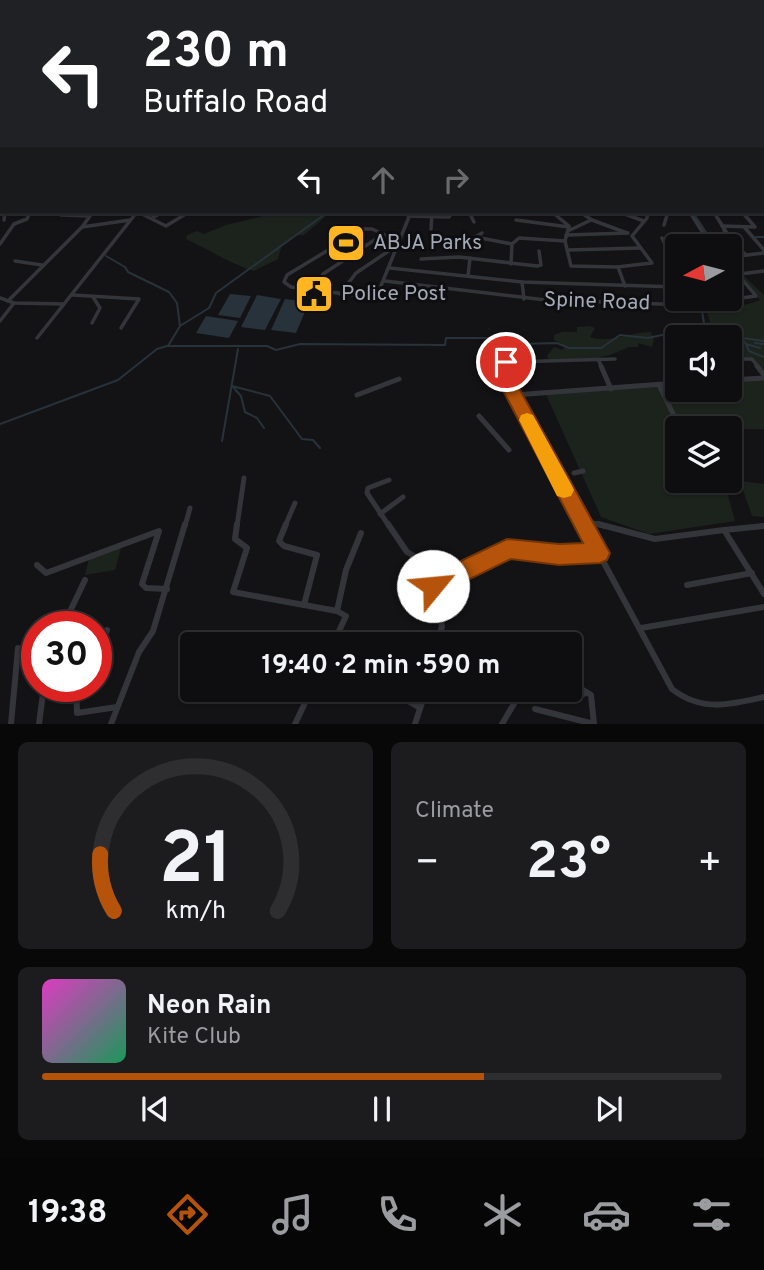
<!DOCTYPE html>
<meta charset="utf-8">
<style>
body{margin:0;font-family:Overpass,sans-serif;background:#1c1c1e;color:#f1f3f6;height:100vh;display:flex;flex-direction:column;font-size:26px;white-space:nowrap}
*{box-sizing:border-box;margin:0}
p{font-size:23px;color:#9b9c9f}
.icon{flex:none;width:38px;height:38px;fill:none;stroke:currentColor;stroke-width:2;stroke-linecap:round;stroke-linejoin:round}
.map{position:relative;height:724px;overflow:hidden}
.panel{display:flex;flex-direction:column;gap:18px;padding:18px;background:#080809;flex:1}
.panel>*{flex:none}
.banner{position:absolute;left:0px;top:0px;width:765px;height:214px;box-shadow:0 2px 5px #0004,0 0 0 2px #2e2e30;background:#202124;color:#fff;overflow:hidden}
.needle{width:46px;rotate:263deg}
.fabs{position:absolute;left:665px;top:234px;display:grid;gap:14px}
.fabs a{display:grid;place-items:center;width:77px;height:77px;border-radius:7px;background:#0e0e10;box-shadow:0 2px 5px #0004,0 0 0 2px #2e2e30;font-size:35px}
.speed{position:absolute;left:21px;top:611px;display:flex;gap:14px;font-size:35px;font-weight:700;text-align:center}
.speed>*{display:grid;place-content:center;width:91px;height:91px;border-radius:50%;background:#0e0e10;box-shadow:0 2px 5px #0004,0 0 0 2px #2e2e30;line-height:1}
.speed .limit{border:10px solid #d22;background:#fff;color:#111}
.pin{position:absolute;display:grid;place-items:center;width:60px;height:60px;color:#fff;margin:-30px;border:4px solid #fff;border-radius:50%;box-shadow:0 2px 7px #0007}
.me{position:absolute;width:77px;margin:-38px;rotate:62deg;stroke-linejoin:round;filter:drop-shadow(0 0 5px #0008)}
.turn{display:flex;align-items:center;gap:24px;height:147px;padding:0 28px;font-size:32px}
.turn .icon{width:91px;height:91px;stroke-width:2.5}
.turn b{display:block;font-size:49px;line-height:60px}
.lanes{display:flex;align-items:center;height:66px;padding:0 28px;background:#0003;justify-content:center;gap:35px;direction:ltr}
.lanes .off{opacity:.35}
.big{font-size:52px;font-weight:700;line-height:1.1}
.panel .widget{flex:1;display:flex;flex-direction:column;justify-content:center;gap:10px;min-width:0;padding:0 24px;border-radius:10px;background:#1c1c1e}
.panel .dial{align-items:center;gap:0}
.dial svg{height:182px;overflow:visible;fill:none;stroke:#2e2e30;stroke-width:7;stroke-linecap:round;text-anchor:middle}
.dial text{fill:#f1f3f6;stroke:none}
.song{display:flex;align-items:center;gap:21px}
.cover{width:84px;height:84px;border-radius:10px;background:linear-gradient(135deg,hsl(310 70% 55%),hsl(150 70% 35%))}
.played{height:7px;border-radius:4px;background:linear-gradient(90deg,#b45309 65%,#2e2e30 65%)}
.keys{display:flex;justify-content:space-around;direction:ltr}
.heat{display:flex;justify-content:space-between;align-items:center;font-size:38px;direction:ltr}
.panel .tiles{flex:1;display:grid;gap:18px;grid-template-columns:1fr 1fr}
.widget:last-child{grid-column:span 2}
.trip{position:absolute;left:180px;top:632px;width:402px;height:70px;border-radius:7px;background:#0e0e10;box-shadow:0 2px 5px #0004,0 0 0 2px #2e2e30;font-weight:700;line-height:70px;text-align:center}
.tab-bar{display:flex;height:112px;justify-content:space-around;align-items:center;background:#060606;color:#9b9c9f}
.tab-bar .icon{width:49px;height:49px}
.tab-bar .current{color:#b45309}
.tab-bar b{font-size:32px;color:#f1f3f6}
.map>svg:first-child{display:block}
.green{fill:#1b231c}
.water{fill:#28323a}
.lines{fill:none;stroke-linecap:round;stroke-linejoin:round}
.stream{stroke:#28323a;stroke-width:2}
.minor-far3{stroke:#34353a;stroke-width:2}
.minor-far2{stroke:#34353a;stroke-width:3.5}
.minor-far1{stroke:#34353a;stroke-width:5}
.minor{stroke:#34353a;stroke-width:6}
.tertiary{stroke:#34353a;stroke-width:2.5}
.secondary{stroke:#42444b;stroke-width:2.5}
.motorway{fill:#5f636c;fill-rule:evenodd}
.route{fill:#b45309;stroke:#753606;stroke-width:2}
.slow{fill:#f59e0b}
.labels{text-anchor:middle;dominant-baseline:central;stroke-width:6;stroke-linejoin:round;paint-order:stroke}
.poi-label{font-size:21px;fill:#a3a9b7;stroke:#0e0e10;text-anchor:start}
.street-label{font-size:21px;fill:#a3a9b7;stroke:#0e0e10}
</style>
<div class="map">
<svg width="764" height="724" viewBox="0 0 764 724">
<rect width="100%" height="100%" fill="#131315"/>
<!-- green -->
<g class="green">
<path d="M280,212H331L304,235H295L282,245L278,259L254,271C228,263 210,250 186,239L187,235L197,231L204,234L226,225Z"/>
<path d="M738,274L744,276L764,295V373L753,362L730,354V338L677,339L670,338L668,334L673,327L710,322L707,312C724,305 742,308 760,300Z"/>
<path d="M590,326L595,328L590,337C609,344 631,332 651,332L654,339L652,347L638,343V347H629L610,355L595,358L549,360L547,356L554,347L562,350L566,346L554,340V335L562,332H577V327Z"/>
<polygon points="764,379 764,429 677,429 677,481 724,481 735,521 649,534 601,517 545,392 677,384 677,390 730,390 730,381"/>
<polygon points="740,481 764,484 764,517 752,516"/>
<polygon points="122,545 115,570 85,575 91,551 93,553"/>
</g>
<!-- water -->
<g class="water">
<polygon points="230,294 251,296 240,318 218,315"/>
<polygon points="257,295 281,299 265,330 241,327"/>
<polygon points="285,299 309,302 296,333 271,330"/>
<polygon points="206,316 238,321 229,338 196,333"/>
</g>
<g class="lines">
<!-- stream -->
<g class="stream">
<polyline points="694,214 709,237"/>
<polyline points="723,230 729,241"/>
<polyline points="756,237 764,237"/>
<polyline points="106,256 125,267 128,272 169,292 177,303 180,326"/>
<polyline points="702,311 704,323"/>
<polyline points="729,327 742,338 764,341"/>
<polyline points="731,335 742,339"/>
<polyline points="743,340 746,344 760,348"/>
<polyline points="755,343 764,344"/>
<polyline points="746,344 749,351 764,357"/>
<polyline points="168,346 180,326 209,308 216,293 328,212"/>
<polyline points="232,386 270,396 302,439 313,440 320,448"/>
<polyline points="233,387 241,396 245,412 257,418 264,428"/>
<polyline points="0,424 118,380 157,349 167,346 267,346 276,350 300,344 445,345 446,338 502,338 520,344 557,343 569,348 601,348 620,335 648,338 685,330"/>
<polyline points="222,441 238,349"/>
</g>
<!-- minor-far3 -->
<g class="minor-far3">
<polyline points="269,0 275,2"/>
<polyline points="321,0 328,2"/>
<polyline points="343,0 354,2"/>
<polyline points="376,0 378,2"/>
<polyline points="520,0 522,2"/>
<polyline points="543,0 548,2"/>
<polyline points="610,0 625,2"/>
<polyline points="722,0 737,2"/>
<polyline points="31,2 33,0"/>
<polyline points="52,2 67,0"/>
<polyline points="119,2 139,0"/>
<polyline points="164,2 172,0"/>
<polyline points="281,2 289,0"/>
<polyline points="661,2 675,1"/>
</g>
<!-- minor-far2 -->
<g class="minor-far2">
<polyline points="0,144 2,146"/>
<polyline points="0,168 2,166"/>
<polyline points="138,212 166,226 189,212"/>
<polyline points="552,212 569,226 565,241 571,266 617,267 652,263 632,236 647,218 648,212"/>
<polyline points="580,212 592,220 627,233"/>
<polyline points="619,212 644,221"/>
<polyline points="673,212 764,213"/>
<polyline points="691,214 712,247"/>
<polyline points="715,214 733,243 746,255"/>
<polyline points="61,215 89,216"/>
<polyline points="408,216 449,217 453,212"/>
<polyline points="152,218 163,212"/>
<polyline points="4,220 5,212"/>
<polyline points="516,220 569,227"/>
<polyline points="474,222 471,216 476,212"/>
<polyline points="664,225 668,212"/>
<polyline points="722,226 755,227 743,213"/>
<polyline points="82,227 130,220"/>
<polyline points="745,228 764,250"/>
<polyline points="431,229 432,212"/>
<polyline points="568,231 591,220"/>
<polyline points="566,235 628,233"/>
<polyline points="475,237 512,244"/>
<polyline points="662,238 677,268"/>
<polyline points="398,241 372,229 363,229 287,275 284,282 291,287 376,298 411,212"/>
<polyline points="472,243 472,239 482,233"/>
<polyline points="0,244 14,224 27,219 30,212"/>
<polyline points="667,249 677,249"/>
<polyline points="568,250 640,248"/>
<polyline points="730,257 764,253"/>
<polyline points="421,259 459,257 537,266 541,265 539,251"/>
<polyline points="15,261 42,265"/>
<polyline points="511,264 512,244 519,238 565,241"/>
<polyline points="618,267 625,286"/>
<polyline points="390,268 522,282 677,287"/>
<polyline points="740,274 764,271"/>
<polyline points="468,276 470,258"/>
<polyline points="385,281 546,300 690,305 756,296 730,265"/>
<polyline points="522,282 524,299"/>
<polyline points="314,290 323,274 382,235"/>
<polyline points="340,294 356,273 396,246"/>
<polyline points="73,295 139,299 121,328"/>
<polyline points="0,298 14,303 64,304"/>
<polyline points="8,301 82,227 93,212"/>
<polyline points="0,321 14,303"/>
<polyline points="92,323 100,308 93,297"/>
<polyline points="37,338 137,212"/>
<polyline points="598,359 602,368"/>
<polyline points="730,359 752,359 759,368"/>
<polyline points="501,368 503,363 511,362 615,359"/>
</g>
<!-- minor-far1 -->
<g class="minor-far1">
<polyline points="501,366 583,526"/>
<polyline points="601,366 611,389"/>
<polyline points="757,366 764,375"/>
<polyline points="730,380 764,378"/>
<polyline points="659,385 680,428"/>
<polyline points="357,395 399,379"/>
<polyline points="514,395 677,383"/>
<polyline points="479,416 509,450"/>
<polyline points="574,473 583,471"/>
<polyline points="389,480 368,488 367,493 389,526"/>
<polyline points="380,514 403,497"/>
<polyline points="582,520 604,526"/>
<polyline points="185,526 190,508"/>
<polyline points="237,526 244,478"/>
<polyline points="285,526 295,503"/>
</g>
<!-- minor -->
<g class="minor">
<polyline points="237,524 235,539 247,548 233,592 337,611 346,616 333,644"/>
<polyline points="286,524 279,541 284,546 317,555 304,605"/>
<polyline points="388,524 407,552 425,562 442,626 440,634 430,644"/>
<path d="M583,524L672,689C701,712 730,705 764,697"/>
<polyline points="598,524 655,539 724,530"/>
<polyline points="764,526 724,530 764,594"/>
<polyline points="37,565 46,573 159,531 142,584 146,588 167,589"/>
<polyline points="687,585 752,573"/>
<polyline points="433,586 459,571 502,554 507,549 559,554 600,553"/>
<polyline points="337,611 346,570 361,533"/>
<polyline points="63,626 85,580"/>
<polyline points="641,628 764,607"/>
<polyline points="483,641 486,644"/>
<polyline points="96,655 107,630"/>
<polyline points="570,682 591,695 594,724"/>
<polyline points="76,686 77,713 117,707"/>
<polyline points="390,690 420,708"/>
<polyline points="564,690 584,694"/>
<polyline points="535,709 594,724"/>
<polyline points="11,724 18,648"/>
<polyline points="39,724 44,686"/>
<polyline points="111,724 139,652 153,631 185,524"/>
<polyline points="295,724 311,690"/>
<polyline points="415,724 426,690"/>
<polyline points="502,724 522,690"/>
</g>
<!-- tertiary -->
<polyline class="tertiary" points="672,0 676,2"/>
<!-- secondary -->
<polyline class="secondary" points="94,0 99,2"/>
<!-- motorway -->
<rect class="motorway" x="763" y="79" width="1" height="2"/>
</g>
<!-- route -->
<polygon class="route" points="506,356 514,362 510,368 514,379 610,553 607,560 600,563 559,565 511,559 433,597 425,594 422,586 425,578 507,539 559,544 583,543 497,379 493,368 500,358"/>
<!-- slow -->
<polygon class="slow" points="527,413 533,415 571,484 574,490 571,496 564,498 557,496 519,420 521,415"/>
<!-- icons -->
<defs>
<g id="stadium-square" transform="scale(2.0125)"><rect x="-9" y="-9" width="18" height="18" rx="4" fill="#ffb621" stroke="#0e0e10"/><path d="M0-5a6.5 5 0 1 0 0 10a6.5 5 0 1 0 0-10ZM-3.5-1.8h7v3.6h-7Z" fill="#111"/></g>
<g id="civic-square" transform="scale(2.0125)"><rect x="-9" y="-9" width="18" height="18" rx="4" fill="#ffb621" stroke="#0e0e10"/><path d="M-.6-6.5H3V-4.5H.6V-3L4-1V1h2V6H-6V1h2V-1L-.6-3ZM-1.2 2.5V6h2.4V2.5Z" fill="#111"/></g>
</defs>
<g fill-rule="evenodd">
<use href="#stadium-square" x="346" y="243"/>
<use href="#civic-square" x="314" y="294"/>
</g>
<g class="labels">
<!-- poi labels -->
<g class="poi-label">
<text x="373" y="243">ABJA Parks</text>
<text x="341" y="294">Police Post</text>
</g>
<!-- street labels -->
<g class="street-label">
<text transform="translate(597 302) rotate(2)">Spine Road</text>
</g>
</g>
</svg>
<div class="fabs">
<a><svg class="needle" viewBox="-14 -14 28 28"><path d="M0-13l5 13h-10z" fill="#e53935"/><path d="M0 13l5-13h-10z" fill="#9b9c9f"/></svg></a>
<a><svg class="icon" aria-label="sound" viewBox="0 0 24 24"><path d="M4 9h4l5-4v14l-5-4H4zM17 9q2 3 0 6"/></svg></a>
<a><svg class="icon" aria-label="layers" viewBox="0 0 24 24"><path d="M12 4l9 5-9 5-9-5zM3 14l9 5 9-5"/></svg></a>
</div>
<div class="speed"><div class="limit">30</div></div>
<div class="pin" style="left:506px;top:362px;background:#d93025"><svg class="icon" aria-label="arrive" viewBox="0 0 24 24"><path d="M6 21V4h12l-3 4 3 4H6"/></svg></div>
<svg class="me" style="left:433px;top:586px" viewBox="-20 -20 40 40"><circle r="19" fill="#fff"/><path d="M0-13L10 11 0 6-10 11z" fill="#b45309"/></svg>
<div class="trip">19:40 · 2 min · 590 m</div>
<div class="banner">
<div class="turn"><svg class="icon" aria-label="left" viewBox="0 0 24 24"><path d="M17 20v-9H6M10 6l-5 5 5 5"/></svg><div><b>230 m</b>Buffalo Road</div></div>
<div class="lanes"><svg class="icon" aria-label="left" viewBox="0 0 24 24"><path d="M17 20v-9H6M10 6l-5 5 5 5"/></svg><svg class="icon off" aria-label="ahead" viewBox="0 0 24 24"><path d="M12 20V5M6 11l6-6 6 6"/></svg><svg class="icon off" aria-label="right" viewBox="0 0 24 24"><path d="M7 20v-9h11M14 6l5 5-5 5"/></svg></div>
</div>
</div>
<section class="panel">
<div class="tiles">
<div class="widget dial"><svg viewBox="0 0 100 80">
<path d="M14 69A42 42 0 1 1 86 69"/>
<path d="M14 69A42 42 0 0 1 8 44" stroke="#b45309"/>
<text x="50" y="56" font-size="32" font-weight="700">21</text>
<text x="50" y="72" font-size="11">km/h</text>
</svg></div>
<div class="widget"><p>Climate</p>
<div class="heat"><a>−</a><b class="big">23°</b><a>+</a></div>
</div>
<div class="widget">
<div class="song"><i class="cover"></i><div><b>Neon Rain</b><p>Kite Club</p></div></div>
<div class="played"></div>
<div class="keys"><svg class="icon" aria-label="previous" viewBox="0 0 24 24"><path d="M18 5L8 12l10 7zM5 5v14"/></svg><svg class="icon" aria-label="pause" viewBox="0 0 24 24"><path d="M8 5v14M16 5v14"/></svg><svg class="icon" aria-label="next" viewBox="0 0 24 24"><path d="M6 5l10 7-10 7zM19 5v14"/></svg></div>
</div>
</div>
</section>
<nav class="tab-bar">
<b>19:38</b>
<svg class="icon current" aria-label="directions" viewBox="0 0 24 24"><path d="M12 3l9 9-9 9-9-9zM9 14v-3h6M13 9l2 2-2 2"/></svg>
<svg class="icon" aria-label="music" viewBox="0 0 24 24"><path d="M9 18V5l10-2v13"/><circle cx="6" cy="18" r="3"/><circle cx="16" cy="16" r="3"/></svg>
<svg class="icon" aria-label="phone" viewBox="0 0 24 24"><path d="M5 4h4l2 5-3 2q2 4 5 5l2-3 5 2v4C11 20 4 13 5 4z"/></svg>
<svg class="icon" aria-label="climate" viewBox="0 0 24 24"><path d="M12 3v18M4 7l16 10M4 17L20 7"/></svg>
<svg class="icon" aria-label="car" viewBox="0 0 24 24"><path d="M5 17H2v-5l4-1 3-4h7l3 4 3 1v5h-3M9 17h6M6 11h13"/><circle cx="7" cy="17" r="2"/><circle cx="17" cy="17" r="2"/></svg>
<svg class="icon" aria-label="filters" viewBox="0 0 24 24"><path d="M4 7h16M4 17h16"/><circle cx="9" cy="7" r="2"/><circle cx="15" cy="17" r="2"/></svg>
</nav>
